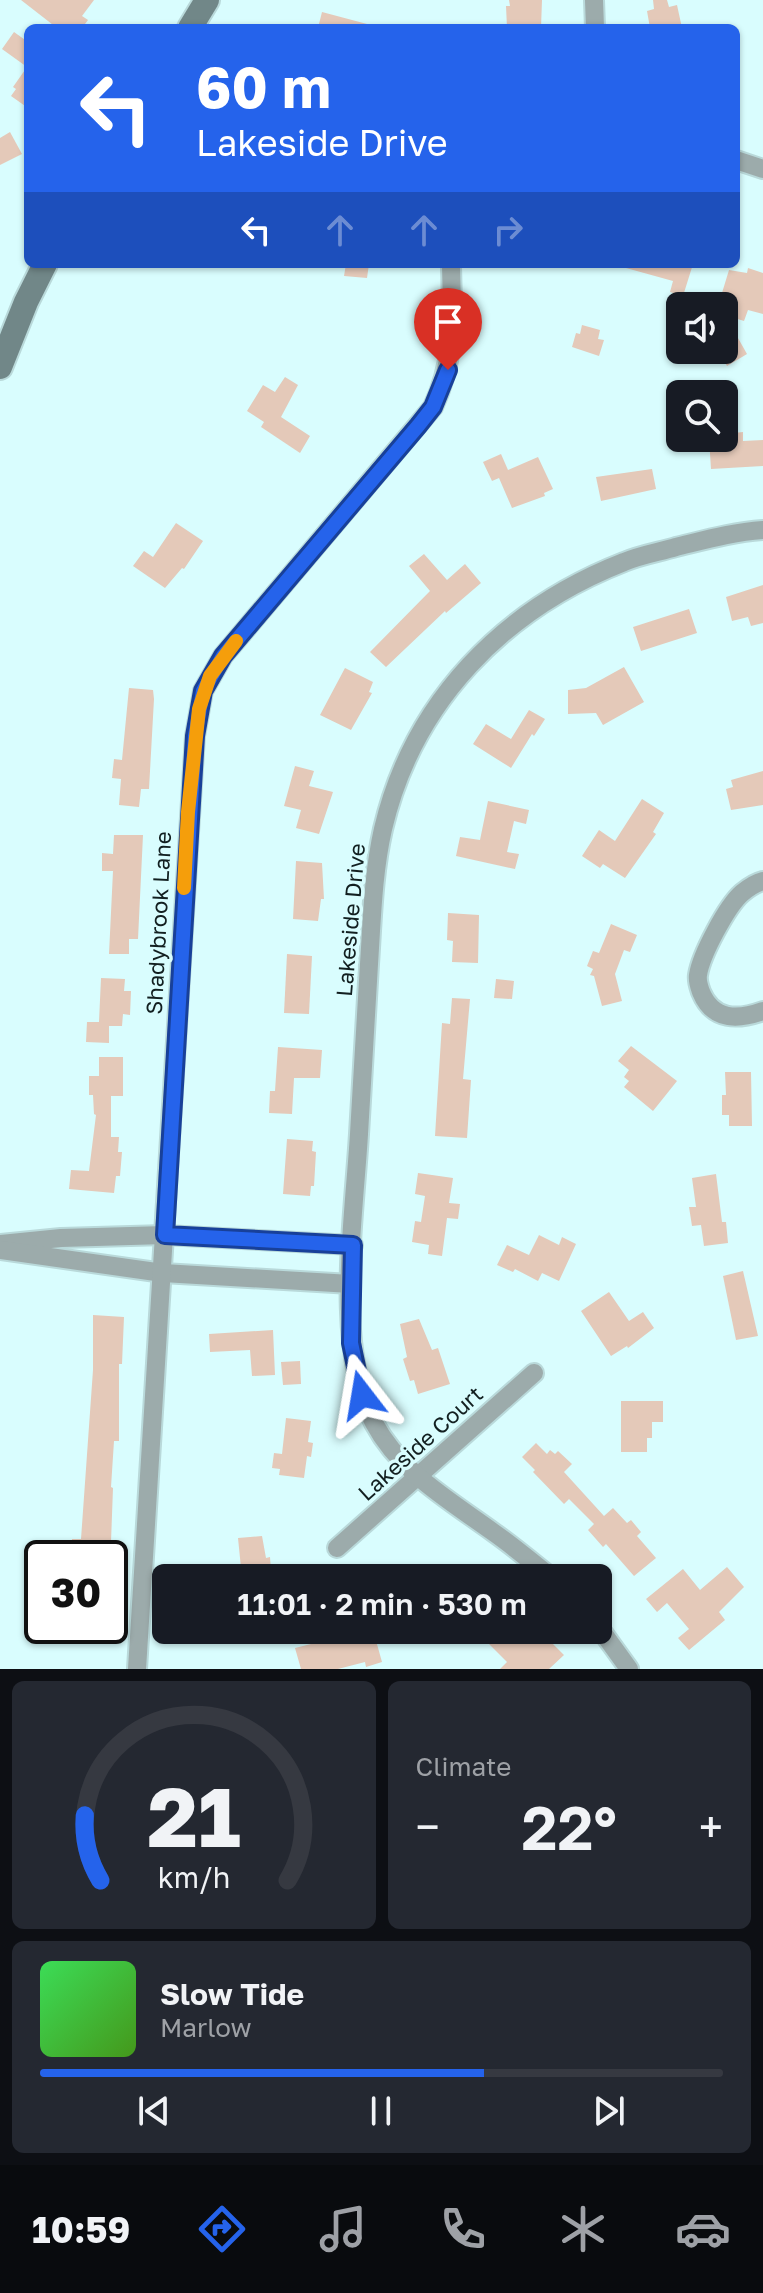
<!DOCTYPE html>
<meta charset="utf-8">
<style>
body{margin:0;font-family:"Golos Text",sans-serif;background:#242831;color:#f1f3f6;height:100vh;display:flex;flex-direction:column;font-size:30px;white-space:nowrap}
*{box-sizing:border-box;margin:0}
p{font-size:26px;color:#9ea1a6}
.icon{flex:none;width:44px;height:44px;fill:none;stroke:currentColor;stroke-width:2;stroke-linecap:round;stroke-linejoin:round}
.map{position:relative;height:1669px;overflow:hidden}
.details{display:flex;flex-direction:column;gap:12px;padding:12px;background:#0d0f14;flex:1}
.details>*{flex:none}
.guide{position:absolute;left:24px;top:24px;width:716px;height:244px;border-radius:12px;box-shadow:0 2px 6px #0004;background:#2563eb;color:#fff;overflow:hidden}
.fabs{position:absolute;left:666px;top:292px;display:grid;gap:16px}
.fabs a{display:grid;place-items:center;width:72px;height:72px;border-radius:12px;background:#171b24;box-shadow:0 2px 6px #0004;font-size:40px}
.speed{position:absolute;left:24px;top:1540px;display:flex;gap:16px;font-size:40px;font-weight:700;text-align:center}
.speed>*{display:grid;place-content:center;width:104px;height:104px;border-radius:50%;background:#171b24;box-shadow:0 2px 6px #0004;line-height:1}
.speed .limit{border:4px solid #111;border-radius:12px;background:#fff;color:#111}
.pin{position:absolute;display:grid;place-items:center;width:68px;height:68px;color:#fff;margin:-82px -34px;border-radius:50% 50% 50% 0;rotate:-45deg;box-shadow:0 0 8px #0007}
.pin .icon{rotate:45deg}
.me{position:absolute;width:88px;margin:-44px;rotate:346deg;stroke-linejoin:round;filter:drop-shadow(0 0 6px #0008)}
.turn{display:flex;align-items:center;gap:28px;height:168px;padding:0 40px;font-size:36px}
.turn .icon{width:104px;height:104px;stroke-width:2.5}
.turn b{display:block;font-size:56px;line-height:68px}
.lanes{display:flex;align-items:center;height:76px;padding:0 40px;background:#0003;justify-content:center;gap:40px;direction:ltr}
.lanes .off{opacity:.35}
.big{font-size:60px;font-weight:600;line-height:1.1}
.details .tile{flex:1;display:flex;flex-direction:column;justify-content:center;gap:12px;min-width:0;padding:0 28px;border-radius:12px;background:#242831}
.details .dial{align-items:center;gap:0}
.dial svg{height:208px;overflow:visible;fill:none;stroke:#363941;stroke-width:7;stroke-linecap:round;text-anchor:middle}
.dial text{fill:#f1f3f6;stroke:none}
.song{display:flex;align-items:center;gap:24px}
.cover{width:96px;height:96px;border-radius:12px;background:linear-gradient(135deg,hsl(130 70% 55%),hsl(100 70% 35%))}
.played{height:8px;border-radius:4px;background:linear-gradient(90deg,#2563eb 65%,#363941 65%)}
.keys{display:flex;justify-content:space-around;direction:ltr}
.heat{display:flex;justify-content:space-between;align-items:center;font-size:44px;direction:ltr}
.details .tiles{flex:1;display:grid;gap:12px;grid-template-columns:1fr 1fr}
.tile:last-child{grid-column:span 2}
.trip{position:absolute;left:152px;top:1564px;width:460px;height:80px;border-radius:12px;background:#171b24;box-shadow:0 2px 6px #0004;font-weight:600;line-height:80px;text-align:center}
.tabs{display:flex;height:128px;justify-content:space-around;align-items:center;background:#090b0e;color:#9ea1a6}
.tabs .icon{width:56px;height:56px}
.tabs .current{color:#2563eb}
.tabs b{font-size:36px;color:#f1f3f6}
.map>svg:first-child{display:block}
.building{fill:#e4c9b9}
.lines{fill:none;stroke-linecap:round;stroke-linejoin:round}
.minor-casing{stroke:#b9d9da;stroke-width:22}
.secondary-casing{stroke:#b9d9da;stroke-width:28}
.minor{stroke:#9cabab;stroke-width:18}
.secondary{stroke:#718788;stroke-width:24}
.route-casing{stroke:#184099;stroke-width:20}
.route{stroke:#2563eb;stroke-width:14}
.slow{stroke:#f59e0b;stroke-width:14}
.labels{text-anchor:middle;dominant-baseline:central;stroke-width:7;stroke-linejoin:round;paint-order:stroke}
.street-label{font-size:22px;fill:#121f20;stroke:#d9fdfe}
</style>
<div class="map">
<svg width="763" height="1669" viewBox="0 0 763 1669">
<rect width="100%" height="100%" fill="#d9fdfe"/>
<!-- building -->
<g class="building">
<polygon points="21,0 94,0 82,16 88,20 82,28 57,28"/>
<polygon points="509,0 542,0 541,28 507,28 506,6 510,6"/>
<polygon points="653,0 667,0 669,7 677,5 682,28 650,28 647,11 654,9"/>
<polygon points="322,12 367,24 366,28 318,28"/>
<polygon points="14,32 28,42 28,108 11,96 16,89 13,87 27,67 2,49"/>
<polygon points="10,132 22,154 0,165 0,138"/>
<polygon points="346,264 369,264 367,278 344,276"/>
<polygon points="627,264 693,264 683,296 670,292 673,281 626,268"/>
<polygon points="748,268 763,273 763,314 748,310 744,321 725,315 747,354 727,366 718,350 724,350 724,306 718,306 729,270 747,273"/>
<polygon points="582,325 600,330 598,339 604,340 599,356 572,347 576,333 580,334"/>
<polygon points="285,377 298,385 281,417 310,436 300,453 261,427 264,422 247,411 263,385 275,392"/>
<polygon points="743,432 743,441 763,440 763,466 711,469 709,438 724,438 724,434"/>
<polygon points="501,454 508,470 538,457 553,489 544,493 545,496 512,508 499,478 492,481 483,462"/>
<polygon points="652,469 656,489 601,501 596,477"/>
<polygon points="176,523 203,541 184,569 182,568 165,588 133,566 144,551 153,557"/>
<polygon points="424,554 447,580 465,564 481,583 446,613 445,611 386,667 370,652 430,591 409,566"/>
<polygon points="763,585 763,623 751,626 748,617 732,621 726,597"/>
<polygon points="689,609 697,633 641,651 633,627"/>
<polygon points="624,667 644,702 603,725 596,713 568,714 568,690 586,688"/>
<polygon points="345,668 373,682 369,692 372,693 351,730 320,715"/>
<polygon points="129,688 153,690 154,699 149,789 141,789 139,807 119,805 121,779 112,778 114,759 122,760"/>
<polygon points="529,710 545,719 534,736 532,734 511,768 473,744 486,724 511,739"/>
<polygon points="295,766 314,771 309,786 333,792 319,834 296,828 301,810 284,806"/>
<polygon points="763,771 763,805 731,810 726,789 733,787 731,780"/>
<polygon points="642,799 664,813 653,832 656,834 625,878 603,864 600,868 582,856 599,830 615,841"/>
<polygon points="488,801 529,810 526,824 514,821 507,852 519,854 515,869 456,856 460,837 480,840"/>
<polygon points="114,835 143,835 138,939 129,939 129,954 109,954 113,871 102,871 102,853 113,854"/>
<polygon points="296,861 322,863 324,899 321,899 318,921 293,919"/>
<polygon points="448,913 479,915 478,963 452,962 453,941 447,940"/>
<polygon points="611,924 637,935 630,952 624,950 615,974 622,1001 602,1006 594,976 590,975 593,969 587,966 593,951 599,953"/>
<polygon points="287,954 312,956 309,1014 284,1013"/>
<polygon points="101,978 125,979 124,991 131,991 130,1015 123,1014 122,1026 109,1026 109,1043 86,1042 87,1022 99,1022"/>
<polygon points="496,979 514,981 512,999 494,998"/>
<polygon points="452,998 470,999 463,1079 471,1080 467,1138 435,1136 442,1023 450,1024"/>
<polygon points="631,1046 677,1081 653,1111 624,1087 629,1081 624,1077 629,1070 618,1061"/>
<polygon points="278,1047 322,1050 320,1078 294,1078 292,1114 269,1113 270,1091 275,1091"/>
<polygon points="99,1057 123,1057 123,1096 111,1096 111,1137 119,1137 118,1152 122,1152 120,1176 116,1176 114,1193 69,1189 71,1170 89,1171 96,1115 94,1114 93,1095 89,1095 89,1076 99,1076"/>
<polygon points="725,1072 751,1072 752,1126 729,1126 729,1115 722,1115 722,1095 726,1095"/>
<polygon points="287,1139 313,1141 312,1151 316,1152 314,1186 311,1186 310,1196 283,1194"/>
<polygon points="418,1173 453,1178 449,1203 460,1204 458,1219 447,1218 442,1256 428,1254 429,1245 412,1242 415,1221 421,1222 425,1196 415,1194"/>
<polygon points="716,1174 722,1222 726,1222 728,1243 704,1246 701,1225 692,1226 689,1207 696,1207 692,1178"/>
<polygon points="539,1235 559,1245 562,1237 576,1244 559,1281 542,1273 538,1281 515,1269 513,1272 497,1265 507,1245 529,1255"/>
<polygon points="743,1271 758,1336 736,1340 723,1276"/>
<polygon points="609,1292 629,1321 643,1312 654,1328 628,1348 627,1346 611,1356 581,1311"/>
<polygon points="93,1315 124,1317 122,1364 119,1364 119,1441 114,1441 111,1487 113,1488 111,1542 108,1542 108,1558 71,1558 72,1539 81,1539 93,1370"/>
<polygon points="419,1319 432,1350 438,1348 450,1384 418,1394 414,1380 410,1381 403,1359 407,1357 400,1324"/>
<polygon points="273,1330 275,1375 252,1376 250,1350 210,1352 209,1334"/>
<polygon points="300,1361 301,1384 283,1385 281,1362"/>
<polygon points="621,1401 663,1401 663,1422 652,1422 652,1438 647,1438 647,1452 621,1452"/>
<polygon points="286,1418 311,1421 308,1442 313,1443 311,1457 307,1456 304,1478 279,1475 280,1469 272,1468 274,1453 282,1454"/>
<polygon points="536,1443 547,1454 550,1450 555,1454 558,1451 572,1464 564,1472 604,1516 613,1508 627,1523 631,1520 641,1532 637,1536 656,1558 634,1576 606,1544 603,1547 588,1530 594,1524 569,1499 564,1504 533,1472 535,1470 522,1457"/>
<polygon points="262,1536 266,1558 270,1557 271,1571 267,1571 268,1578 242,1578 238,1538"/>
<polygon points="727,1567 744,1587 719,1612 725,1620 689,1650 678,1638 689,1629 667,1603 657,1612 646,1599 683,1569 700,1590"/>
<polygon points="72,1626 105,1626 104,1644 71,1642"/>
<polygon points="358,1630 373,1630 382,1662 366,1667 365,1662 338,1669 301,1669 295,1648 347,1635 346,1633"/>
<polygon points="497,1630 534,1630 547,1643 549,1640 564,1655 549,1669 500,1669 507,1662 486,1641"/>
</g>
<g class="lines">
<!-- minor casing -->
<g class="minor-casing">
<g id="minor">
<polyline points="594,0 595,28"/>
<polyline points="736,160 763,169"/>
<path d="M763,881C755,883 748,888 742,893C727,906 701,955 698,975C697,981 699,986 701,992C713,1021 738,1020 763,1011"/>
<polyline points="0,1244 61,1238 165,1235 353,1245"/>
<polyline points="0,1250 163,1273 351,1284"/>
<polyline points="337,1548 534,1373"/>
<path d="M552,1578C532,1562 513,1546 493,1532C449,1500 400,1472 374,1423C334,1348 354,1218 359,1134C362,1077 366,1021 369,964C372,919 373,873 383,829C413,701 504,609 624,562C640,555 659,552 676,547C705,540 733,532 763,530"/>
<polyline points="598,1626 629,1669"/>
<path d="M137,1669L195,736L203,691L223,656L433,407C456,358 452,317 451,264"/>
</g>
</g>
<!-- secondary casing -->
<g class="secondary-casing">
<g id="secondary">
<polyline points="190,28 207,0"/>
<polyline points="0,367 26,302 45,264"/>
</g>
</g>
<!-- minor -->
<use href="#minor" class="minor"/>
<!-- secondary -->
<use href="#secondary" class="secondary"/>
</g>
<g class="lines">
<!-- route casing -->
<g class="route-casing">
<polyline id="route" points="362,1395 351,1343 353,1245 165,1235 195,736 203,691 223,656 418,426 433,407 448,370"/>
</g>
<!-- route -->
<use href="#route" class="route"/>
<!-- slow -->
<polyline class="slow" points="184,888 188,812 199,709 210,676 236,641"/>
</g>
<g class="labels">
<!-- street labels -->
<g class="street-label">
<text transform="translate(350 920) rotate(-85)">Lakeside Drive</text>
<text transform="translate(158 923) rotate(-87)">Shadybrook Lane</text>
<text transform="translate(420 1443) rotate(-42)">Lakeside Court</text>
</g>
</g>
</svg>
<div class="fabs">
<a><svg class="icon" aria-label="sound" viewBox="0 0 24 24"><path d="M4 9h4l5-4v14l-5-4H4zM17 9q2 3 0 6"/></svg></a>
<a><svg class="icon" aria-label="search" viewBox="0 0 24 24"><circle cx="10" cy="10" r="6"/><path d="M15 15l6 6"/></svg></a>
</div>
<div class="speed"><div class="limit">30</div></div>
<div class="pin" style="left:448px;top:370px;background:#d93025"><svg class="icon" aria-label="arrive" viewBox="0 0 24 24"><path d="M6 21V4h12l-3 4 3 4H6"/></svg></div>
<svg class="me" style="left:362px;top:1395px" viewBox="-20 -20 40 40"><path d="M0-17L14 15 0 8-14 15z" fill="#2563eb" stroke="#fff" stroke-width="4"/></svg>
<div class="trip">11:01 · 2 min · 530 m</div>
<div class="guide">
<div class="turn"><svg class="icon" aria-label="left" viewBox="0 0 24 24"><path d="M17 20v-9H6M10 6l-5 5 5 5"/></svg><div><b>60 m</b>Lakeside Drive</div></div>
<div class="lanes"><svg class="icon" aria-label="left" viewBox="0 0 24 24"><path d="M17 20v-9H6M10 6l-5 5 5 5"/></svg><svg class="icon off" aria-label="ahead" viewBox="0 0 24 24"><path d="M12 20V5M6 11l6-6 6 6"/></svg><svg class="icon off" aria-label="ahead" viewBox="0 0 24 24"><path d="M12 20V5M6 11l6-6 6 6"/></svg><svg class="icon off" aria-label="right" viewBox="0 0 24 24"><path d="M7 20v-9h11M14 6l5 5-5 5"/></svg></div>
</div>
</div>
<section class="details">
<div class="tiles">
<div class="tile dial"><svg viewBox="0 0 100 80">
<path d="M14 69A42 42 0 1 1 86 69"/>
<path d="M14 69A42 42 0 0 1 8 44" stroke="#2563eb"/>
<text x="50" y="56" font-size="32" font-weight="700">21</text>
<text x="50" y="72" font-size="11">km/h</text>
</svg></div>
<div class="tile"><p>Climate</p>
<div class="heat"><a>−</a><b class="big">22°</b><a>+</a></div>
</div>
<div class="tile">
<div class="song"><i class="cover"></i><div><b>Slow Tide</b><p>Marlow</p></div></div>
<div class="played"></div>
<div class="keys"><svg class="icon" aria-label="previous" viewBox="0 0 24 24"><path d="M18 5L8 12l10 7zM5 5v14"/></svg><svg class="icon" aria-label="pause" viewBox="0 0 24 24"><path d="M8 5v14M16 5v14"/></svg><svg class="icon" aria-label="next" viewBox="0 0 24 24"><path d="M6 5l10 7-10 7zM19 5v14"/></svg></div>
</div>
</div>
</section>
<nav class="tabs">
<b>10:59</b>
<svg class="icon current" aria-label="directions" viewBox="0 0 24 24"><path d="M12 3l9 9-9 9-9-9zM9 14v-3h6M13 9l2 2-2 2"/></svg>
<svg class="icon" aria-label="music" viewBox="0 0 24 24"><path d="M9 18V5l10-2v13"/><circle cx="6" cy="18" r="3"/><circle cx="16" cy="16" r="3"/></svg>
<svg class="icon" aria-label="phone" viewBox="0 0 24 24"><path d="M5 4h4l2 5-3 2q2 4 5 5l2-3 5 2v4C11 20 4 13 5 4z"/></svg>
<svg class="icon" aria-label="climate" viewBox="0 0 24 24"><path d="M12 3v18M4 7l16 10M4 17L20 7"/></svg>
<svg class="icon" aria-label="car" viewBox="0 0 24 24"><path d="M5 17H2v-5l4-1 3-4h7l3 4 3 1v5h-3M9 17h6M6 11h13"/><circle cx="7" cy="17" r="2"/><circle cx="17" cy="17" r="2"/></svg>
</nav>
